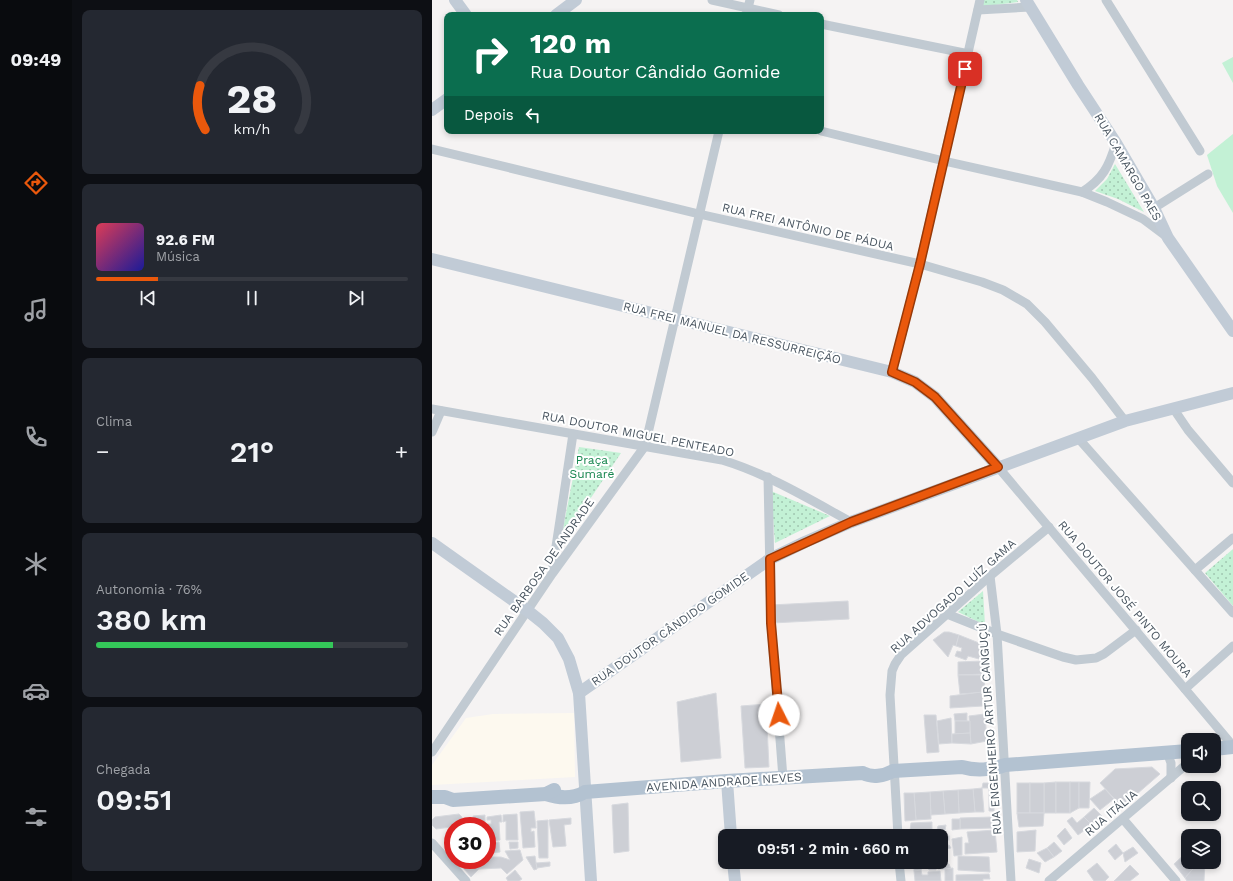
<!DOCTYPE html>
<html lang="pt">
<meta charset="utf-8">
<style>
body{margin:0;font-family:"Work Sans",sans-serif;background:#242831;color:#f1f3f6;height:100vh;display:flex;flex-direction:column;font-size:15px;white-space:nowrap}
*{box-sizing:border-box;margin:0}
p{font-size:13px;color:#9ea1a6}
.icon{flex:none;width:22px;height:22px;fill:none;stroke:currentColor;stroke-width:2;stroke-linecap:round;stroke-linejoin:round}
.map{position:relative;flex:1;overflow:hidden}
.drawer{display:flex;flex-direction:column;gap:10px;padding:10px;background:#0d0f14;width:360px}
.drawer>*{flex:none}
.guide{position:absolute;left:12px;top:12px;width:380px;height:122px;border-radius:8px;box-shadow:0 2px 6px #0003;background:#0b6e4f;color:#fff;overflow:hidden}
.fabs{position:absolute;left:749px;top:733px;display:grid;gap:8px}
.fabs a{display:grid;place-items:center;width:40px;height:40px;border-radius:8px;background:#171b24;box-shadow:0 2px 6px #0003;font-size:20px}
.speed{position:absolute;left:12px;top:817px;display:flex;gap:8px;font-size:20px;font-weight:700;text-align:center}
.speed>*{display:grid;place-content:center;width:52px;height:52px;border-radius:50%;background:#171b24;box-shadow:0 2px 6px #0003;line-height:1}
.speed .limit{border:6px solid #d22;background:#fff;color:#111}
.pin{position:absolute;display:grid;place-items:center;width:34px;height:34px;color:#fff;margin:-17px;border-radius:8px;box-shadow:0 2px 6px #0006}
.me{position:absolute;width:44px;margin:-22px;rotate:356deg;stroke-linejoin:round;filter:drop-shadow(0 0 3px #0008)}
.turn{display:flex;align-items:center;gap:14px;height:84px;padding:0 20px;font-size:18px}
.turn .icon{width:52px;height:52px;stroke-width:2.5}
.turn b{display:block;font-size:28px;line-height:34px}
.then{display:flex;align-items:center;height:38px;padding:0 20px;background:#0003;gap:8px;font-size:15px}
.big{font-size:30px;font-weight:600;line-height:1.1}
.drawer .widget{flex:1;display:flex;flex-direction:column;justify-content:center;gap:6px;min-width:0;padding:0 14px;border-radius:8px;background:#242831}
.drawer .dial{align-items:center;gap:0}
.dial svg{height:104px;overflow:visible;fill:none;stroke:#363941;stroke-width:7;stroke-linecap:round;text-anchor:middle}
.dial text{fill:#f1f3f6;stroke:none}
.song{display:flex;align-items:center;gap:12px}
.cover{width:48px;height:48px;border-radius:6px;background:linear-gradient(135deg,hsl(350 70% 55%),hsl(240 70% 35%))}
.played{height:4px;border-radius:2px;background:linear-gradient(90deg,#ea580c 20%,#363941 20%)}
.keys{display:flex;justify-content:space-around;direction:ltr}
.heat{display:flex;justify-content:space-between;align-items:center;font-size:22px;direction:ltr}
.charge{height:6px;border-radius:3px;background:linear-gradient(90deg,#34c759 76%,#363941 0)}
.trip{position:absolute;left:286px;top:829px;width:230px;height:40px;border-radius:8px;background:#171b24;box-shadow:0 2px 6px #0003;font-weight:600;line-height:40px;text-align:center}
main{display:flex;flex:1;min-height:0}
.tab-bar{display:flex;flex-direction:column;width:72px;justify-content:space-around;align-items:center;background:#090b0e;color:#9ea1a6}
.tab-bar .icon{width:28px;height:28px}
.tab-bar .selected{color:#ea580c}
.tab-bar b{font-size:18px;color:#f1f3f6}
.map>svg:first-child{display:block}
.commercial{fill:#fdf9ef}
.grass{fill:#c3f1d5}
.park{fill:url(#park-dots)}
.building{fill:#cdcfd5;stroke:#d7d9de}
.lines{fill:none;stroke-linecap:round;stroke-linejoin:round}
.street{stroke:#c1cad2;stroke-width:9}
.secondary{stroke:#c1cbd6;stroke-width:12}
.primary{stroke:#b3c2d1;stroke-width:14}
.route-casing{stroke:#983908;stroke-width:10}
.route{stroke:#ea580c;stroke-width:7}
.labels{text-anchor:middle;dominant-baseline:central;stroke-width:4;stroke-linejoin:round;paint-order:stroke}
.street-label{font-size:12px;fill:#4a5661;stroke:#fff}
.park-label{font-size:12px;fill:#17864f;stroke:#fff}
</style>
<main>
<nav class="tab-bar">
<b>09:49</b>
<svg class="icon selected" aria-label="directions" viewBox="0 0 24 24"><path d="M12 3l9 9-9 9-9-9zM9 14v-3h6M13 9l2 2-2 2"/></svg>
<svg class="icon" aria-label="music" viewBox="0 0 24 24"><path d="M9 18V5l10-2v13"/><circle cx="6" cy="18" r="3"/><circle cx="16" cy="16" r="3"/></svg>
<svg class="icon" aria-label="phone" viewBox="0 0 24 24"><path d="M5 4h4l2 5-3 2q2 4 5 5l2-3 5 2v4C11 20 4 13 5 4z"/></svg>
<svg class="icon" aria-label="climate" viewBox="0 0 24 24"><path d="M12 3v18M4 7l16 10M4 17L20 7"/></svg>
<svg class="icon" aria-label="car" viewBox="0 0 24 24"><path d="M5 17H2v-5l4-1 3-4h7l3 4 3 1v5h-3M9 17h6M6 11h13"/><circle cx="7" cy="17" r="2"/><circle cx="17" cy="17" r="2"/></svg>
<svg class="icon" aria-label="filters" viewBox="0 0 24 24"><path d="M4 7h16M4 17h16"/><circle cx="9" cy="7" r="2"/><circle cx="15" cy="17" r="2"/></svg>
</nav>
<section class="drawer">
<div class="widget dial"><svg viewBox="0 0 100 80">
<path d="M14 69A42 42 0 1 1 86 69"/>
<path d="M14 69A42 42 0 0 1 10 35" stroke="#ea580c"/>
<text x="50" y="56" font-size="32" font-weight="700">28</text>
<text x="50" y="72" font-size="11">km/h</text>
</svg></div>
<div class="widget">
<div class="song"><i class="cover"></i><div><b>92.6 FM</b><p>Música</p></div></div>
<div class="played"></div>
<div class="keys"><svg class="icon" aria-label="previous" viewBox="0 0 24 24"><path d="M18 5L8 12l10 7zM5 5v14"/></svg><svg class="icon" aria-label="pause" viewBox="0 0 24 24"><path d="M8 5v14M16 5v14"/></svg><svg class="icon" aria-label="next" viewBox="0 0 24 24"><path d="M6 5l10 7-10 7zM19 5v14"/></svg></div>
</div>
<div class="widget"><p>Clima</p>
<div class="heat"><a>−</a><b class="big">21°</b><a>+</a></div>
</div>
<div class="widget"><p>Autonomia · 76%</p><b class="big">380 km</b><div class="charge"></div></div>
<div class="widget"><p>Chegada</p><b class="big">09:51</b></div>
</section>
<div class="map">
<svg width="801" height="881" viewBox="0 0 801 881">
<defs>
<pattern id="park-dots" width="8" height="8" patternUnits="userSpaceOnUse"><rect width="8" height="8" fill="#c3f1d5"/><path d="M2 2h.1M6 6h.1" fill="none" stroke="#a0c6b0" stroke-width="1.8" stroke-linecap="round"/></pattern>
</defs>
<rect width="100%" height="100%" fill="#f5f3f3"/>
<!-- commercial -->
<polygon class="commercial" points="142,713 143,777 0,785 0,765 34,718 61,714"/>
<!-- grass -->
<g class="grass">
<polygon points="801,57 801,83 790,63"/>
<polygon points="801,134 801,213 785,186 775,155"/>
</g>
<!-- park -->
<g class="park">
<polygon points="550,0 585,0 586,2 548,7"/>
<polygon points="683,164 712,212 686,199 663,191 675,179"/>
<polygon points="147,447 189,453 128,544"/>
<polygon points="339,491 398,516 343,543"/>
<polygon points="801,549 801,606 773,573"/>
<polygon points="551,591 553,625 526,612"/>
</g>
<!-- building -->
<g class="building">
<polygon points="416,601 417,619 340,623 339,605"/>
<polygon points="512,632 517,632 527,635 524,646 521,645 516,657 501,640"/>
<polygon points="527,635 552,645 547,659 536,656 534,660 523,656 525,651 529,652 530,648 524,646"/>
<polygon points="551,661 551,674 526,675 526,662"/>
<polygon points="526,675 552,675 553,692 528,694"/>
<polygon points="550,692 551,706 518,708 518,696"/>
<polygon points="284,693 289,758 249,762 245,702"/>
<polygon points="334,704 337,767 313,768 309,706"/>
<polygon points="535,713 535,721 523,721 522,714"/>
<polygon points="553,714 555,741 539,744 537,716"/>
<polygon points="492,715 504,715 507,752 495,753"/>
<polygon points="519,718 520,743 507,744 505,721"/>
<polygon points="523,721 538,721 538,733 523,734"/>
<polygon points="538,733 539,744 520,743 520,734"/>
<polygon points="720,767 728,774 690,807 668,783 683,769"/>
<polygon points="624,782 624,813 612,813 612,783"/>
<rect x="624" y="782" width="14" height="31"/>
<polygon points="638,782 647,782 647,808 638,813"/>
<polygon points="647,782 658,782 657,808 647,808"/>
<polygon points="759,782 764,788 756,788 756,799 749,791"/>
<polygon points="551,783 562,783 562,811 557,811 557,788 550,788"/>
<rect x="585" y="783" width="13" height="30"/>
<rect x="598" y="783" width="14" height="30"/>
<polygon points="550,788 552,812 543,812 541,789"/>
<polygon points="541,789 543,812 527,813 526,790"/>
<polygon points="673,789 682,799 668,810 658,799"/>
<polygon points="526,790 527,813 513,814 511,791"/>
<polygon points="511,791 513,814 499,815 498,792"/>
<polygon points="498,792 499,819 484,820 482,793"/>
<polygon points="472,793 482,793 484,820 473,821"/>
<polygon points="196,803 197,851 182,853 180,805"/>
<polygon points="662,808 670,816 660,825 652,817"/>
<polygon points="102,811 104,828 99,828 99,832 102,831 103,847 91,848 88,812"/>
<polygon points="585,813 612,813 611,826 587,827"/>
<polygon points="27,814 30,817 30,823 27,826 4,829 0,825 0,820 3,817"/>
<polygon points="85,814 86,840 74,840 74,821 71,822 71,815"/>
<polygon points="53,815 53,826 41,826 41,816"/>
<polygon points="69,815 70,822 67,822 68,840 58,841 58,835 61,835 60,831 57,831 56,824 59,824 59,820 55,820 55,817"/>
<polygon points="560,817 561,828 528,829 528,818"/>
<polygon points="640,817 645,823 652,817 660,825 646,835 635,821"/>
<polygon points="139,818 139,824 132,825 134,846 121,847 117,820"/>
<polygon points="520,819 528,819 528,829 520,830"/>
<polygon points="116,820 116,858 107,858 105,821"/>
<polygon points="500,822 500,831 478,831 479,823"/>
<polygon points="514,825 513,830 505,830 506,826"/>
<polygon points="633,828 640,838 632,845 625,836"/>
<polygon points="563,830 565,852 533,854 533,843 537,843 535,832"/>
<polygon points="604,830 603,851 585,852 585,832"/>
<polygon points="502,833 502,836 494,836 494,834"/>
<rect x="511" y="836" width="6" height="4"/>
<polygon points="530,837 530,855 522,856 520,839"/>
<polygon points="67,842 68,852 58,853 57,843"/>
<polygon points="77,842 86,842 86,848 78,849"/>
<polygon points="622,842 630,851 622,857 615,848"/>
<polygon points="684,844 691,853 683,860 676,851"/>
<polygon points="517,845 519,848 509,850 509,847"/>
<polygon points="701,847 706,853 693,862 691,853"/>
<polygon points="615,848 622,857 613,862 605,853"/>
<polygon points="88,850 91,860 75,874 69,868 47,869 39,877 32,869 32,864 38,860 55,860 55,857 69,857 78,860 73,851"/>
<polygon points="756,851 756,862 767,862 753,878 742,864"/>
<polygon points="103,856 105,869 102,870 94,857"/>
<polygon points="526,856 557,857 558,872 526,870"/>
<polygon points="597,859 609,863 607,873 594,868"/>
<polygon points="118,862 118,866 105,868 104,863"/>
<polygon points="482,862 504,862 504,870 497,870 496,867 490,867 489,870 482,871"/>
<polygon points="767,862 773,862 772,881 755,881 753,878"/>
<polygon points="665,863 677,877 673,881 662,881 655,871"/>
<polygon points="506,864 517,864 519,869 506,869"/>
<polygon points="698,865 707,874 698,881 682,881"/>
<polygon points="521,868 521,881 513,881 513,869"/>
<polygon points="83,870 90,879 87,881 76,881 74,878"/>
<polygon points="489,870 490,875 496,875 496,872 508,871 509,881 483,881 482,871"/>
<polygon points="557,874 558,879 551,879 551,881 524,881 524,875"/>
</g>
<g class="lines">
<!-- street -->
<g class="street">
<polyline points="280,0 347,15"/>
<polyline points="674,0 768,151"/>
<polyline points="546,10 598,7"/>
<polyline points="314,15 318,0"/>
<polyline points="389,24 537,54"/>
<polyline points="389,131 512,161 650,192 675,202 711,219 735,237"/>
<polyline points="0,149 267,214 488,264 550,282 571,290 595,304 613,322 660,378 693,421"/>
<path d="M650,192C671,179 677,166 684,143"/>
<polyline points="722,208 776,174"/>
<polyline points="460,372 488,264 548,0"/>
<polyline points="741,408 756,430 801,483"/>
<path d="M0,409L290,460C336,474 377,499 419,522"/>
<polyline points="0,432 9,411"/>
<polyline points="646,438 801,613"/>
<polyline points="566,467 801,746"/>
<polyline points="336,477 339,623 351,778"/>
<polyline points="763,570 801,538"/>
<polyline points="120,573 141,434"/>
<polyline points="558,576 565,634 579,881"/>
<polyline points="515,614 565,634 631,657 644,660 664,658 672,654 704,630"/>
<polyline points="753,689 801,646"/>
<polyline points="0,752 120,574 213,446 287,131"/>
<polyline points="735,752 739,763 739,778"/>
<polyline points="691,819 744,881"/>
<polyline points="466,836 458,695 460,671 463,664 469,655 558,576 617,527"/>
<polyline points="0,843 34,881"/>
<polyline points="467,862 469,881"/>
<polyline points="617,881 756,763"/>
</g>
<!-- secondary -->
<g class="secondary">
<polyline points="23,0 34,15"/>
<polyline points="594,0 646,85 684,143 722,208 736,238 801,331"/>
<polyline points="124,15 144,0"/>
<polyline points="0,110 15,99"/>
<polyline points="0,259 460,372 483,382 503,397 566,467"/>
<polyline points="0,543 96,611 111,623 126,638 137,659 147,693 159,881"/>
<polyline points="147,693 338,559 373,542 419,522 693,421 801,393"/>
<polyline points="295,781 299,836"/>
<polyline points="301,862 303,881"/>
</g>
<!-- primary -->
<g class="primary">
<polyline points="782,749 801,747"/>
<path d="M114,794C126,798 141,799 153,792L295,781L431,773C440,778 452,776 461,771L530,767C543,771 560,770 573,765L756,751"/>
<polyline points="0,797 13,797 21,800 114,794 122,790"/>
</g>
</g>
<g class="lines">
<!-- route casing -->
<g class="route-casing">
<polyline id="route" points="347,715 339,623 338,559 419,522 566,467 503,397 483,382 460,372 488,264 533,69"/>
</g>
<!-- route -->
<use href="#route" class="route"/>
</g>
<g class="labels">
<!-- street labels -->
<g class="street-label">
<text transform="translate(696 167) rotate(60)">RUA CAMARGO PAES</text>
<text transform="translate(376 227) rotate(13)">RUA FREI ANTÔNIO DE PÁDUA</text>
<text transform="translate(300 333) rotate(14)">RUA FREI MANUEL DA RESSURREIÇÃO</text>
<text transform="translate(206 434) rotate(11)">RUA DOUTOR MIGUEL PENTEADO</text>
<text transform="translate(112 567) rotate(-55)">RUA BARBOSA DE ANDRADE</text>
<text transform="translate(521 596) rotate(-42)">RUA ADVOGADO LUÍZ GAMA</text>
<text transform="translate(693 599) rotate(50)">RUA DOUTOR JOSÉ PINTO MOURA</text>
<text transform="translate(238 629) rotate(-35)">RUA DOUTOR CÂNDIDO GOMIDE</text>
<text transform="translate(558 729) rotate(-94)">RUA ENGENHEIRO ARTUR CANGUÇÚ</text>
<text transform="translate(292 782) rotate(-4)">AVENIDA ANDRADE NEVES</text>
<text transform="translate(679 813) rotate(-40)">RUA ITÁLIA</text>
</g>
<!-- park labels -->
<g class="park-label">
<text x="160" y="460">Praça<tspan x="160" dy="14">Sumaré</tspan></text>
</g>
</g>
</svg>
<div class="fabs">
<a><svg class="icon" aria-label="sound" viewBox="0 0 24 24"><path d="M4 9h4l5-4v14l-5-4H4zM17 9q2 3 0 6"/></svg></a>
<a><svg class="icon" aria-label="search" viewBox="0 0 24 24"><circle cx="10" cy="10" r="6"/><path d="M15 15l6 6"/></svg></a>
<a><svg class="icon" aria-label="layers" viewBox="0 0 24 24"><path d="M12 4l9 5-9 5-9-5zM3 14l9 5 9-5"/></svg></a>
</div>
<div class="speed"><div class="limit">30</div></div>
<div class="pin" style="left:533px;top:69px;background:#d93025"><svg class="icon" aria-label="arrive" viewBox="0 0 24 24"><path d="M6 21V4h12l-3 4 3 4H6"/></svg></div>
<svg class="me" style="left:347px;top:715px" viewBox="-20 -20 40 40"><circle r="19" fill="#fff"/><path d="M0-13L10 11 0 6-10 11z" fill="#ea580c"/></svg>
<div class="trip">09:51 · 2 min · 660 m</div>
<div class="guide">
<div class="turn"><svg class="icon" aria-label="right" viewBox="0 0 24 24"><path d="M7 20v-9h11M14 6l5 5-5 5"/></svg><div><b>120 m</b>Rua Doutor Cândido Gomide</div></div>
<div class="then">Depois<svg class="icon" aria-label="left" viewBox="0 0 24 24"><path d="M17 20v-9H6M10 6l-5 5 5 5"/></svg></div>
</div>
</div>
</main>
